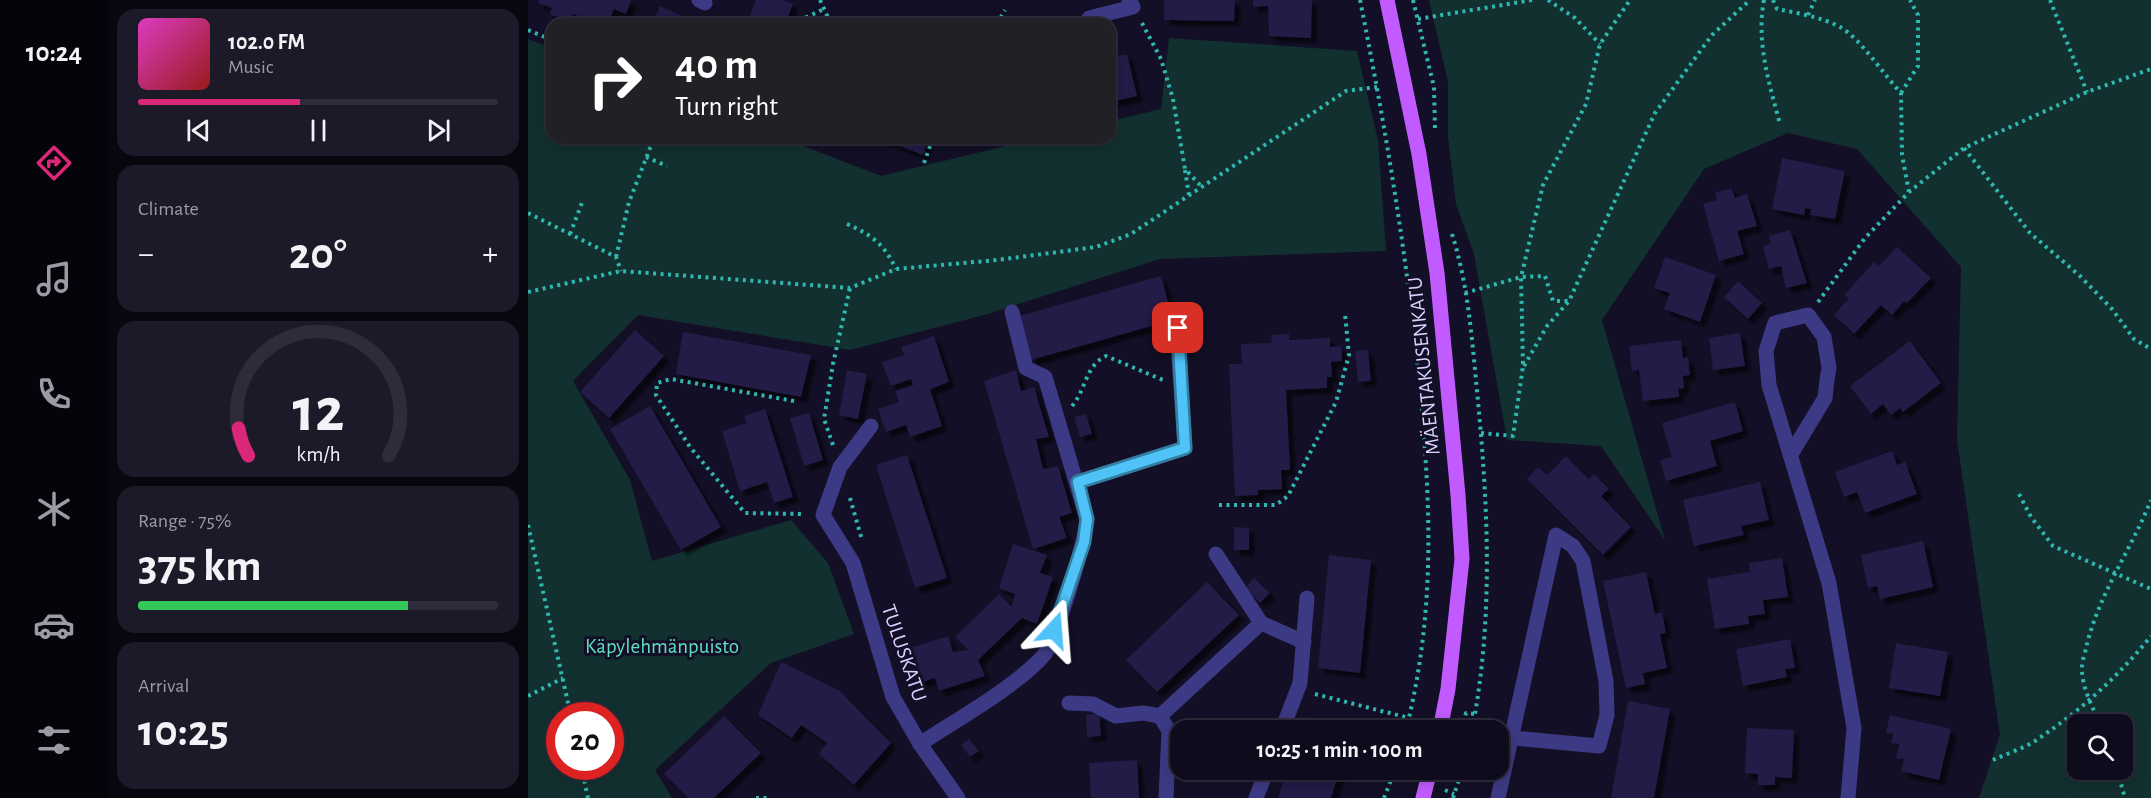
<!DOCTYPE html>
<meta charset="utf-8">
<style>
body{margin:0;font-family:"Alegreya Sans",sans-serif;background:#1c1929;color:#f1f3f6;height:100vh;display:flex;flex-direction:column;font-size:22px;white-space:nowrap}
*{box-sizing:border-box;margin:0}
p{font-size:20px;color:#9b9ba3}
.icon{flex:none;width:33px;height:33px;fill:none;stroke:currentColor;stroke-width:2;stroke-linecap:round;stroke-linejoin:round}
.map{position:relative;flex:1;overflow:hidden}
.drawer{display:flex;flex-direction:column;gap:9px;padding:9px;background:#08060f;width:420px}
.drawer>*{flex:none}
.banner{position:absolute;left:18px;top:18px;width:570px;height:126px;border-radius:18px;box-shadow:0 3px 15px #0003,0 0 0 2px #2e2b3b;background:#202124;color:#fff;overflow:hidden}
.tools{position:absolute;left:1539px;top:714px;display:grid;gap:12px}
.tools a{display:grid;place-items:center;width:66px;height:66px;border-radius:12px;background:#0e0b1c;box-shadow:0 3px 15px #0003,0 0 0 2px #2e2b3b;font-size:30px}
.speed{position:absolute;left:18px;top:702px;display:flex;gap:12px;font-size:30px;font-weight:700;text-align:center}
.speed>*{display:grid;place-content:center;width:78px;height:78px;border-radius:50%;background:#0e0b1c;box-shadow:0 3px 15px #0003,0 0 0 2px #2e2b3b;line-height:1}
.speed .limit{border:9px solid #d22;background:#fff;color:#111}
.pin{position:absolute;display:grid;place-items:center;width:51px;height:51px;color:#fff;margin:-26px;border-radius:12px;box-shadow:0 3px 9px #0006}
.me{position:absolute;width:66px;margin:-33px;rotate:19deg;stroke-linejoin:round;filter:drop-shadow(0 0 4px #0008)}
.turn{display:flex;align-items:center;gap:21px;height:126px;padding:0 30px;font-size:27px}
.turn .icon{width:78px;height:78px;stroke-width:2.5}
.turn b{display:block;font-size:42px;line-height:51px}
.big{font-size:45px;font-weight:700;line-height:1.1}
.drawer .card{flex:1;display:flex;flex-direction:column;justify-content:center;gap:9px;min-width:0;padding:0 21px;border-radius:18px;background:#1c1929}
.drawer .dial{align-items:center;gap:0}
.dial svg{height:156px;overflow:visible;fill:none;stroke:#2e2b3b;stroke-width:7;stroke-linecap:round;text-anchor:middle}
.dial text{fill:#f1f3f6;stroke:none}
.song{display:flex;align-items:center;gap:18px}
.cover{width:72px;height:72px;border-radius:9px;background:linear-gradient(135deg,hsl(310 70% 55%),hsl(0 70% 35%))}
.played{height:6px;border-radius:3px;background:linear-gradient(90deg,#db2777 45%,#2e2b3b 45%)}
.keys{display:flex;justify-content:space-around;direction:ltr}
.heat{display:flex;justify-content:space-between;align-items:center;font-size:33px;direction:ltr}
.charge{height:9px;border-radius:4px;background:linear-gradient(90deg,#34c759 75%,#2e2b3b 0)}
.trip{position:absolute;left:642px;top:720px;width:339px;height:60px;border-radius:18px;background:#0e0b1c;box-shadow:0 3px 15px #0003,0 0 0 2px #2e2b3b;font-weight:700;line-height:60px;text-align:center}
main{display:flex;flex:1;min-height:0}
.tabs{display:flex;flex-direction:column;width:108px;justify-content:space-around;align-items:center;background:#06040b;color:#9b9ba3}
.tabs .icon{width:42px;height:42px}
.tabs .current{color:#db2777}
.tabs b{font-size:27px;color:#f1f3f6}
.map>svg:first-child{display:block}
.green{fill:#12302f;fill-rule:evenodd}
.building{fill:#241b47;filter:url(#shadow)}
.lines{fill:none;stroke-linecap:round;stroke-linejoin:round}
.path{stroke:#2fb8b0;stroke-width:4;stroke-dasharray:3 4.5;stroke-linecap:butt}
.minor{stroke:#3d3a85;stroke-width:15}
.major{stroke:#c25bff;stroke-width:15}
.route-casing{stroke:#337fa1;stroke-width:15}
.route{stroke:#4fc3f7;stroke-width:10}
.labels{text-anchor:middle;dominant-baseline:central;stroke-width:6;stroke-linejoin:round;paint-order:stroke}
.street-label{font-size:21px;fill:#d9d4ff;stroke:#130f26}
.park-label{font-size:21px;fill:#5fe0c0;stroke:#130f26}
</style>
<main>
<nav class="tabs">
<b>10:24</b>
<svg class="icon current" aria-label="directions" viewBox="0 0 24 24"><path d="M12 3l9 9-9 9-9-9zM9 14v-3h6M13 9l2 2-2 2"/></svg>
<svg class="icon" aria-label="music" viewBox="0 0 24 24"><path d="M9 18V5l10-2v13"/><circle cx="6" cy="18" r="3"/><circle cx="16" cy="16" r="3"/></svg>
<svg class="icon" aria-label="phone" viewBox="0 0 24 24"><path d="M5 4h4l2 5-3 2q2 4 5 5l2-3 5 2v4C11 20 4 13 5 4z"/></svg>
<svg class="icon" aria-label="climate" viewBox="0 0 24 24"><path d="M12 3v18M4 7l16 10M4 17L20 7"/></svg>
<svg class="icon" aria-label="car" viewBox="0 0 24 24"><path d="M5 17H2v-5l4-1 3-4h7l3 4 3 1v5h-3M9 17h6M6 11h13"/><circle cx="7" cy="17" r="2"/><circle cx="17" cy="17" r="2"/></svg>
<svg class="icon" aria-label="filters" viewBox="0 0 24 24"><path d="M4 7h16M4 17h16"/><circle cx="9" cy="7" r="2"/><circle cx="15" cy="17" r="2"/></svg>
</nav>
<section class="drawer">
<div class="card">
<div class="song"><i class="cover"></i><div><b>102.0 FM</b><p>Music</p></div></div>
<div class="played"></div>
<div class="keys"><svg class="icon" aria-label="previous" viewBox="0 0 24 24"><path d="M18 5L8 12l10 7zM5 5v14"/></svg><svg class="icon" aria-label="pause" viewBox="0 0 24 24"><path d="M8 5v14M16 5v14"/></svg><svg class="icon" aria-label="next" viewBox="0 0 24 24"><path d="M6 5l10 7-10 7zM19 5v14"/></svg></div>
</div>
<div class="card"><p>Climate</p>
<div class="heat"><a>−</a><b class="big">20°</b><a>+</a></div>
</div>
<div class="card dial"><svg viewBox="0 0 100 80">
<path d="M14 69A42 42 0 1 1 86 69"/>
<path d="M14 69A42 42 0 0 1 9 55" stroke="#db2777"/>
<text x="50" y="56" font-size="32" font-weight="700">12</text>
<text x="50" y="72" font-size="11">km/h</text>
</svg></div>
<div class="card"><p>Range · 75%</p><b class="big">375 km</b><div class="charge"></div></div>
<div class="card"><p>Arrival</p><b class="big">10:25</b></div>
</section>
<div class="map">
<svg width="1623" height="798" viewBox="0 0 1623 798">
<defs>
<filter id="shadow"><feDropShadow dx="5.5" dy="5.5" stdDeviation="1.5" flood-color="#0009"/></filter>
</defs>
<rect width="100%" height="100%" fill="#130f26"/>
<!-- green -->
<g class="green">
<path d="M901,0H1623V798H1451L1472,735L1429,440L1433,267L1329,149L1260,133L1176,169L1074,320L1137,540L1073,446L979,440L946,254L928,204L920,137V82ZM1594,724V770H1550V724Z"/>
<path d="M641,38L829,51L850,140L858,251L632,259L456,315L322,350L110,315L45,381L102,480L124,561L263,520L300,563L326,634L243,663L127,770L144,798H0V39L24,48V138H255L353,176L511,138H582V121L633,109ZM32,716H82V766H32Z"/>
</g>
<!-- building -->
<g class="building">
<polygon points="11,0 103,0 98,14 86,9 80,24 68,24 45,14 42,22 21,14 24,8 10,3"/>
<polygon points="228,0 255,0 265,4 257,24 219,24"/>
<polygon points="636,0 707,0 706,21 636,20"/>
<polygon points="725,0 784,0 783,38 741,36 740,6 725,7"/>
<polygon points="132,6 154,16 151,24 124,24"/>
<polygon points="599,54 609,96 582,102 582,58"/>
<polygon points="351,138 401,138 395,155"/>
<polygon points="1254,158 1317,171 1307,219 1282,215 1283,209 1277,208 1276,215 1244,209"/>
<polygon points="1203,188 1207,198 1219,194 1229,226 1209,231 1216,254 1191,261 1175,204 1189,200 1187,193"/>
<polygon points="1262,230 1279,283 1258,288 1253,266 1241,269 1235,246 1243,244 1241,236"/>
<polygon points="1369,247 1403,278 1379,303 1376,301 1364,315 1353,305 1326,334 1306,315 1321,298 1316,295 1346,262 1351,266"/>
<polygon points="1137,257 1188,275 1172,322 1136,309 1142,293 1126,288"/>
<polygon points="633,276 645,320 503,360 491,316"/>
<polygon points="1210,281 1234,303 1220,319 1196,297"/>
<polygon points="107,330 136,356 81,418 52,392"/>
<polygon points="155,332 283,355 273,397 148,374"/>
<polygon points="1212,333 1217,366 1185,370 1181,338"/>
<polygon points="761,334 761,340 802,338 802,347 813,346 814,361 803,362 804,377 799,377 799,388 758,390 762,470 753,470 754,489 730,490 730,495 707,496 701,364 714,364 713,344 744,343 743,335"/>
<polygon points="406,336 421,382 402,389 414,426 382,437 378,425 358,432 350,409 371,402 367,391 385,385 383,379 363,386 354,362 376,355 373,347"/>
<polygon points="1153,340 1155,358 1160,357 1162,375 1155,376 1156,388 1150,389 1151,397 1115,401 1111,370 1104,371 1101,346"/>
<polygon points="1382,341 1413,383 1375,412 1372,408 1363,415 1355,404 1343,414 1322,386"/>
<polygon points="840,350 843,381 830,382 827,351"/>
<polygon points="319,370 339,374 330,419 311,415"/>
<polygon points="488,370 493,391 506,387 521,437 508,439 515,469 530,466 544,513 531,517 539,538 505,549 456,381"/>
<polygon points="1207,402 1215,431 1182,441 1189,466 1138,481 1132,460 1144,457 1134,423"/>
<polygon points="122,406 193,527 153,550 82,429"/>
<polygon points="237,409 265,497 246,503 239,482 212,491 194,431 219,423 216,416"/>
<polygon points="281,413 295,460 276,466 262,418"/>
<polygon points="558,414 564,434 552,437 546,417"/>
<polygon points="1364,451 1369,465 1377,462 1389,494 1337,513 1329,492 1316,497 1307,472"/>
<polygon points="379,455 419,578 387,588 348,465"/>
<polygon points="1038,456 1061,479 1066,474 1081,489 1073,496 1103,527 1075,555 999,479 1010,467 1019,475"/>
<polygon points="1232,482 1241,520 1213,526 1216,535 1166,546 1155,500"/>
<polygon points="706,527 721,528 721,550 706,550"/>
<polygon points="1395,541 1405,587 1352,599 1349,586 1340,588 1333,555"/>
<polygon points="485,544 519,555 512,573 525,577 509,624 494,618 450,660 457,676 411,691 407,678 391,683 380,649 420,636 425,652 440,650 427,637 471,594 484,607 487,594 471,588"/>
<polygon points="801,555 843,560 832,673 790,668"/>
<polygon points="1254,558 1260,597 1235,600 1237,614 1220,616 1221,624 1187,629 1179,579 1222,572 1221,563"/>
<polygon points="1118,572 1127,614 1134,612 1138,633 1132,634 1139,668 1115,673 1117,684 1098,688 1075,581"/>
<polygon points="726,578 742,593 732,603 717,588"/>
<polygon points="679,582 711,615 629,692 598,660"/>
<polygon points="1262,639 1267,668 1257,669 1259,677 1215,686 1208,649"/>
<polygon points="1368,643 1420,652 1412,696 1361,688"/>
<polygon points="253,662 312,691 363,743 326,785 291,754 299,743 273,725 264,738 230,715"/>
<polygon points="1100,701 1142,709 1126,798 1083,798"/>
<polygon points="571,714 573,736 559,737 558,715"/>
<polygon points="1362,715 1423,729 1411,780 1373,771 1376,759 1368,758 1371,744 1363,743 1365,734 1358,733"/>
<polygon points="196,716 233,753 186,798 160,798 136,774"/>
<polygon points="776,717 818,730 772,730"/>
<polygon points="1219,728 1266,730 1264,778 1247,777 1247,785 1230,785 1230,774 1217,773"/>
<polygon points="441,739 451,751 442,757 433,745"/>
<polygon points="609,760 611,798 563,798 561,763"/>
<polygon points="759,770 812,770 803,798 750,798"/>
</g>
<g class="lines">
<!-- path -->
<g class="path">
<polyline points="292,0 303,24"/>
<path d="M832,0C856,120 876,238 889,360C902,489 910,603 878,730"/>
<polyline points="885,0 906,87 907,129"/>
<polyline points="1020,0 1047,18 1072,44"/>
<path d="M1236,0C1228,42 1241,83 1252,124"/>
<path d="M1245,0L1249,9C1270,13 1293,17 1312,27C1332,38 1356,75 1373,93L1374,155L1381,192"/>
<polyline points="1522,0 1559,92"/>
<polyline points="1280,15 1287,0"/>
<polyline points="890,19 1004,0"/>
<polyline points="614,23 633,59 645,99 657,169 674,187"/>
<polyline points="264,24 296,9"/>
<polyline points="469,24 477,10"/>
<polyline points="0,30 24,40"/>
<polyline points="1373,93 1390,66 1390,15 1382,0"/>
<polyline points="1436,148 1502,233 1552,276 1584,309 1606,339 1623,349"/>
<polyline points="118,157 139,166"/>
<polyline points="396,163 405,138"/>
<polyline points="657,170 661,195"/>
<polyline points="0,213 88,257 93,271"/>
<path d="M319,224C344,235 356,244 368,269"/>
<polyline points="42,234 55,200"/>
<path d="M924,234C940,284 944,339 949,391C960,504 966,618 944,730"/>
<polyline points="88,257 101,202 126,138"/>
<polyline points="0,292 93,271 322,288 368,269 469,260 568,247 603,234 818,91 849,87"/>
<polyline points="937,293 993,277 1017,276 1025,301 1041,301"/>
<polyline points="1290,302 1337,238 1381,192 1436,148 1559,92 1623,69"/>
<polyline points="996,366 1019,326 1041,301 1127,113 1184,35 1222,0"/>
<polyline points="266,401 143,379 129,383 128,395 162,447 217,513 276,514"/>
<path d="M544,406C558,390 557,366 578,356L635,380"/>
<polyline points="953,433 985,436 995,366 993,277 1015,185 1058,104 1072,44 1102,0"/>
<polyline points="305,445 296,419 305,364 322,288"/>
<polyline points="1491,494 1503,517 1525,546 1623,589"/>
<polyline points="322,498 334,540"/>
<polyline points="691,505 748,505 760,496 808,402 821,355 817,314"/>
<polyline points="0,525 43,716"/>
<polyline points="787,694 881,718"/>
<polyline points="0,696 35,678"/>
<path d="M1572,724C1565,708 1553,686 1554,667C1554,660 1558,651 1559,644C1572,592 1603,550 1623,500"/>
<polyline points="934,730 938,713 947,714"/>
<path d="M1465,760C1478,754 1494,749 1507,741C1551,712 1590,677 1623,636"/>
<polyline points="53,766 60,798"/>
<polyline points="1589,770 1597,798"/>
<polyline points="917,790 926,794"/>
<polyline points="228,798 240,798"/>
<polyline points="856,798 867,770"/>
<polyline points="925,798 934,770"/>
</g>
<!-- minor -->
<g class="minor">
<polyline points="171,0 177,3"/>
<polyline points="561,18 605,7 601,0"/>
<polyline points="343,426 312,467 295,515 325,563 365,697 392,744 430,798"/>
<polyline points="1263,454 1297,398 1299,380 1301,368 1296,337 1280,315 1247,323 1238,351 1241,385 1301,583 1326,728 1320,798"/>
<polyline points="550,482 657,448 649,328"/>
<polyline points="688,554 733,623 776,642"/>
<polyline points="541,703 565,704 588,716 615,713 632,716"/>
<polyline points="754,730 772,683 779,598"/>
<path d="M392,744C428,720 489,686 516,655C528,641 557,541 559,519L517,377L498,368L484,312"/>
<polyline points="638,798 641,731 632,716 733,623"/>
<polyline points="728,798 739,770"/>
<polyline points="970,798 1028,535 1045,546 1055,561 1078,681 1079,715 1071,746 985,738"/>
</g>
<!-- major -->
<g class="major">
<polyline points="859,0 891,154 909,273 930,495 934,559 920,689 912,730"/>
<polyline points="895,798 902,770"/>
</g>
</g>
<g class="lines">
<!-- route casing -->
<g class="route-casing">
<polyline id="route" points="526,630 556,542 559,519 550,482 657,448 650,328"/>
</g>
<!-- route -->
<use href="#route" class="route"/>
</g>
<g class="labels">
<!-- street labels -->
<g class="street-label">
<text transform="translate(896 366) rotate(-96)">MÄENTAKUSENKATU</text>
<text transform="translate(376 653) rotate(71)">TULUSKATU</text>
</g>
<!-- park labels -->
<g class="park-label">
<text x="134" y="646">Käpylehmänpuisto</text>
</g>
</g>
</svg>
<div class="tools">
<a><svg class="icon" aria-label="search" viewBox="0 0 24 24"><circle cx="10" cy="10" r="6"/><path d="M15 15l6 6"/></svg></a>
</div>
<div class="speed"><div class="limit">20</div></div>
<div class="pin" style="left:650px;top:328px;background:#d93025"><svg class="icon" aria-label="arrive" viewBox="0 0 24 24"><path d="M6 21V4h12l-3 4 3 4H6"/></svg></div>
<svg class="me" style="left:526px;top:630px" viewBox="-20 -20 40 40"><path d="M0-17L14 15 0 8-14 15z" fill="#4fc3f7" stroke="#fff" stroke-width="4"/></svg>
<div class="trip">10:25 · 1 min · 100 m</div>
<div class="banner">
<div class="turn"><svg class="icon" aria-label="right" viewBox="0 0 24 24"><path d="M7 20v-9h11M14 6l5 5-5 5"/></svg><div><b>40 m</b>Turn right</div></div>
</div>
</div>
</main>
